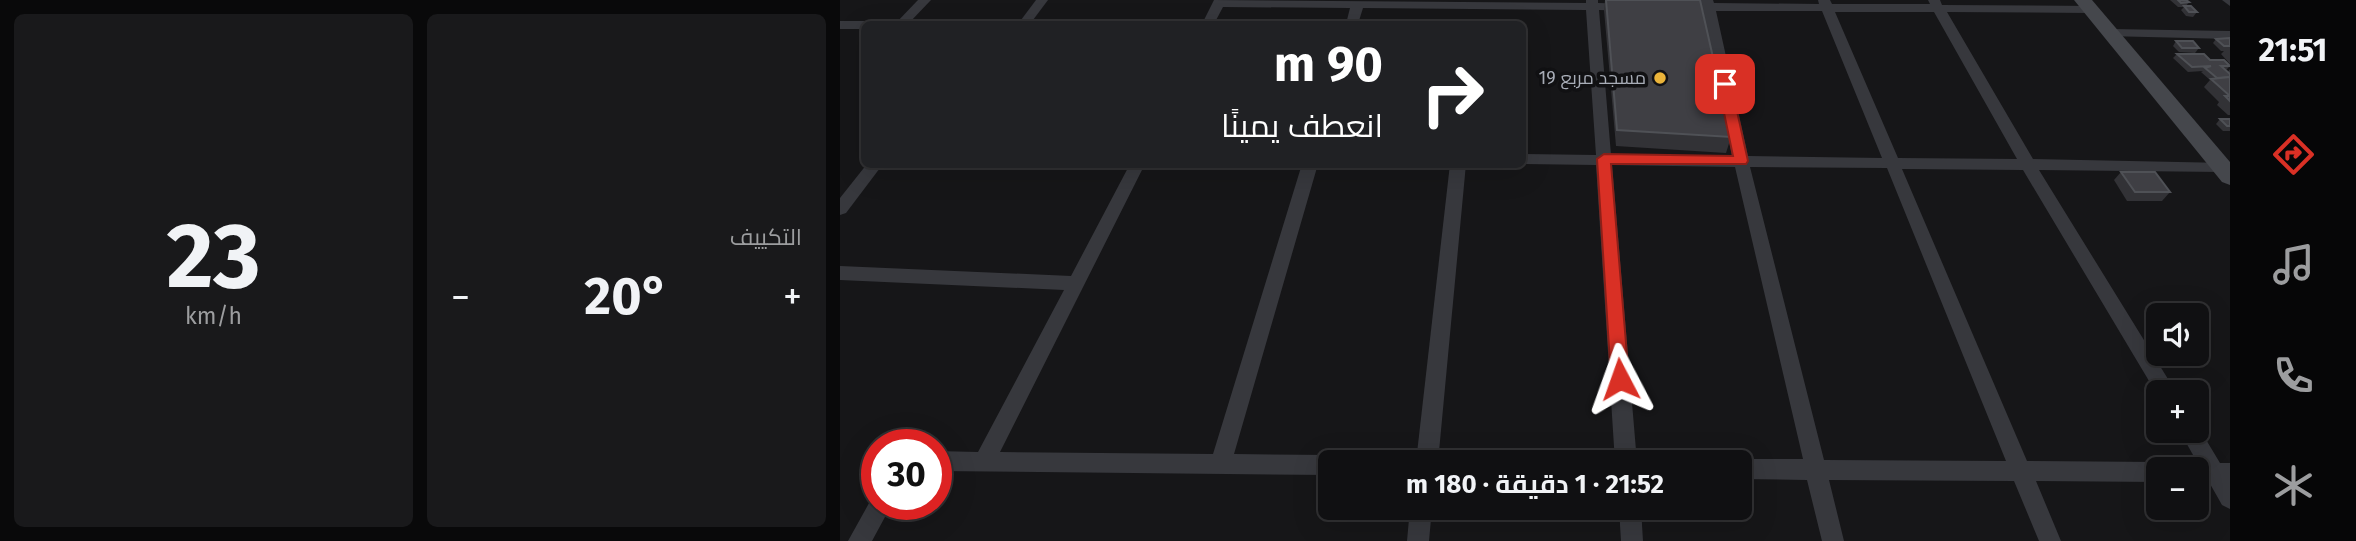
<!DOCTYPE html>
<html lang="ar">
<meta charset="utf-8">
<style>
body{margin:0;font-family:"Fira Sans",Cairo,sans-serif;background:#19191b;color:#f1f3f6;direction:rtl;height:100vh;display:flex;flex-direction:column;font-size:26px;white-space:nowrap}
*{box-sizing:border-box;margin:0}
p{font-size:23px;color:#9c9d9f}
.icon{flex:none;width:38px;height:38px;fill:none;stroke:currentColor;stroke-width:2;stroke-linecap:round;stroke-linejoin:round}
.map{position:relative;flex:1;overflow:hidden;direction:ltr}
.side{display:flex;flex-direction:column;gap:14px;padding:14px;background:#09090a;width:840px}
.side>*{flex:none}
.banner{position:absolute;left:21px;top:21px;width:665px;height:147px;border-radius:10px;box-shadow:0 7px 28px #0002,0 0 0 2px #303032;direction:rtl;background:#202124;color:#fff;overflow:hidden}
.buttons{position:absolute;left:1306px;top:303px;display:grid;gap:14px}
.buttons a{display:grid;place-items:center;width:63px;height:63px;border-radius:10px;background:#101012;box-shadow:0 7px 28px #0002,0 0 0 2px #303032;font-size:35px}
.speed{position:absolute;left:21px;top:429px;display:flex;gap:14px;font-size:35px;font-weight:700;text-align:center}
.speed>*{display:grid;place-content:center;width:91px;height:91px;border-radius:50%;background:#101012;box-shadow:0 7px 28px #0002,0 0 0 2px #303032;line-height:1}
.speed .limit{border:10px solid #d22;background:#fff;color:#111}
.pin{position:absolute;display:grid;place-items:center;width:60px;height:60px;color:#fff;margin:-30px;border-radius:14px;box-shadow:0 4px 10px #0006}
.me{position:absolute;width:77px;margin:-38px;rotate:356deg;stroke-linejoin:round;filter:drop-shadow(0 0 5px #0008)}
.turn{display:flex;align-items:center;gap:24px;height:147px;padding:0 28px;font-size:32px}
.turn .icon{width:91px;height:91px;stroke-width:2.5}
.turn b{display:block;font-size:49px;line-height:60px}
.big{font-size:52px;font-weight:700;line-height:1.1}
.side .tile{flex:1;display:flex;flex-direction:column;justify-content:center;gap:10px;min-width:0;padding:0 24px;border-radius:10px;background:#19191b}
.side .dial{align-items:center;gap:0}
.dial b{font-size:91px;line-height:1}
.heat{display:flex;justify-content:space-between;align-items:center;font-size:38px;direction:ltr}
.side .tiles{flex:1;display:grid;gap:14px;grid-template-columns:repeat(2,1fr)}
.trip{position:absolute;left:478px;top:450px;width:434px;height:70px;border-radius:10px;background:#101012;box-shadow:0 7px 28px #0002,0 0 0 2px #303032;font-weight:700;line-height:70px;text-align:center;direction:rtl}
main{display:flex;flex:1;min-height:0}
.dock{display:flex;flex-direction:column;width:126px;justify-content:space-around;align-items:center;background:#060607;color:#9c9d9f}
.dock .icon{width:49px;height:49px}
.dock .active{color:#d93025}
.dock b{font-size:32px;color:#f1f3f6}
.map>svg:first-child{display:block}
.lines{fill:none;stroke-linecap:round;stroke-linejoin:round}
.street{fill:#37383d;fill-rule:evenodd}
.secondary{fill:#45474c;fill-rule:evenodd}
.wall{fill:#323236}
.building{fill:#3f3f44;stroke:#4f5156;stroke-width:2}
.route{fill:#d93025;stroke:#8d1f18;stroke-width:2}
.poi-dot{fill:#ebb43a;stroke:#111113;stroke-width:2.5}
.labels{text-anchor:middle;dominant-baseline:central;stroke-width:7;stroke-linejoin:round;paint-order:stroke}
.far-poi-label{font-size:18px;fill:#a8adb7;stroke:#111113;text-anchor:end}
</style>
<main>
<nav class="dock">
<b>21:51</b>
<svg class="icon active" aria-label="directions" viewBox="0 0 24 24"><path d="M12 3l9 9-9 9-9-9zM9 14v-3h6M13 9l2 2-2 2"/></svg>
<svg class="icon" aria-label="music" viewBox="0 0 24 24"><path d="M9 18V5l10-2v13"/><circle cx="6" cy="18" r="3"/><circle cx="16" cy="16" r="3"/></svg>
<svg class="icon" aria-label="phone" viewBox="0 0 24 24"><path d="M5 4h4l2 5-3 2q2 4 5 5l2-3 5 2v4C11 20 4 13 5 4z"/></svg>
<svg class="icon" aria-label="climate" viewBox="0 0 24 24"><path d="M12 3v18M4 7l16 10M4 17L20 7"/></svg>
</nav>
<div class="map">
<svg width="1390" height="541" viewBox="0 0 1390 541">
<rect width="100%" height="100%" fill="#161618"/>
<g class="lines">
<!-- street -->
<g class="street">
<polygon points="78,0 91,0 68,24 55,24"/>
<polygon points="196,0 208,0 190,24 178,24"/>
<path d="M374,0L746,3V0H758V3L792,4V10L788,11L759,10L771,155L892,156L863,11L833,10V4L861,3V0H873L874,3L979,4L978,0H990L992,4H1090L1088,0H1100L1102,5L1254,6L1256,9L1250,13L1107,12L1193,159L1387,163L1390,167L1382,172L1199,170L1336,392H1318V396L1183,170L1062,169L1187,461L1318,462L1326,465L1327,469H1318V482L1196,481L1221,541H1199L1174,481L989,480L1004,541H982L967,480L900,479V462H892L900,459H963L895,167L772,165L797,462H775L756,165L682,164V154L756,155L746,10L523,8L518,24H506L510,8L383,7L374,24H362ZM876,11H982L1042,158L908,156ZM995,12H1094L1177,159L1058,158ZM910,167L1047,168L1166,461L984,460Z"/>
<polygon points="1382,0 1390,0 1390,6"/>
<polygon points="0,21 24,21 30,24 24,24 24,29 0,29"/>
<polygon points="1271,29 1390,31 1390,39 1266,36 1264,33"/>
<polygon points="27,164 43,164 6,213 0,215 0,198"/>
<polygon points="290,164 305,164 160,452 373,454 462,164 478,164 394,454 490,455 497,458 499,462 490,462 490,475 96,471 96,451 138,452 224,290 0,280 0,266 231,276"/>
<polygon points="610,164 626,164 598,462 576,462"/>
<polygon points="1356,423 1380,463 1390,463 1390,509 1382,505 1369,482 1356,482 1356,469 1347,469 1348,465 1357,462 1339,430 1356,430"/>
<polygon points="37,495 37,504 52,504 32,541 8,541 33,496"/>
<polygon points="570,508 592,508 589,541 567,541"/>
<polygon points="779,508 801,508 803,541 781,541"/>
</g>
<!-- secondary -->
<polygon class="secondary" points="1234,0 1252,0 1390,162 1390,185 1382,182"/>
</g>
<!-- wall -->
<g class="wall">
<polygon points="765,0 860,0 891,137 886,153 776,146 764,10"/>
<polygon points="1330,0 1346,0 1349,2 1346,6 1357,12 1353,17 1346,16 1341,10 1344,7 1338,7"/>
<polygon points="1390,38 1390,64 1381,54 1384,51 1381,51 1373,43 1376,39"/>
<polygon points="1336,41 1359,48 1355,53 1339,52 1333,46"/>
<polygon points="1337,54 1370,60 1390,66 1386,70 1388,72 1390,69 1390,115 1388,115 1377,105 1379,102 1364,87 1370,80 1361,72 1363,71 1348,72 1333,58"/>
<polygon points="1380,119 1390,119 1390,131 1383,131 1376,124"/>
<polygon points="1281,172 1330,192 1322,201 1287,201 1274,180"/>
</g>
<!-- building -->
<g class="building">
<polygon points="766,0 860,0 891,137 777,130"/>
<polygon points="1338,0 1346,0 1349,2 1341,3"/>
<polygon points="1344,6 1351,6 1357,12 1349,12"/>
<polygon points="1390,38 1390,46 1384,46 1376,39"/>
<polygon points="1336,41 1353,41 1359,48 1342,48"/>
<polygon points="1337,54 1364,54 1370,60 1384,60 1390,66 1381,66 1390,74 1390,77 1377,78 1365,68 1371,66 1352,67"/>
<polygon points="1390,77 1390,101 1385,96 1390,96 1371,79"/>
<polygon points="1380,119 1390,119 1390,126 1387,126"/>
<polygon points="1281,172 1315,172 1330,192 1295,192"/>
</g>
<!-- route -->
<polygon class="route" points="885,80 891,84 908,161 906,164 771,164 789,379 786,385 780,387 774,385 771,379 757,159 764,154 893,156 878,84"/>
<!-- markers -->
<circle class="poi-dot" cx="820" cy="78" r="7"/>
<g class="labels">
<!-- far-poi labels -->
<g class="far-poi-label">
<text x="806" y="78">مسجد مربع 19</text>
</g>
</g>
</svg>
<div class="buttons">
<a><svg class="icon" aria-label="sound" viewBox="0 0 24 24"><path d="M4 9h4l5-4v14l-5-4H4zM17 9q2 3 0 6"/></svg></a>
<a>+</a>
<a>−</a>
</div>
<div class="speed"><div class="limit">30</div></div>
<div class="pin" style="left:885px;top:84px;background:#d93025"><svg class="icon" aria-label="arrive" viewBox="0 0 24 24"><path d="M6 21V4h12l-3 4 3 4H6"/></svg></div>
<svg class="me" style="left:780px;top:379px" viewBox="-20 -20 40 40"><path d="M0-17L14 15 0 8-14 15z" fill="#d93025" stroke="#fff" stroke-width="4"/></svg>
<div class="trip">21:52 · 1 دقيقة · 180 m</div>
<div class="banner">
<div class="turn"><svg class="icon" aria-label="right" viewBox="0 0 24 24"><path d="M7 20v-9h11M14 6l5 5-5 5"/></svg><div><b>90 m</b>انعطف يمينًا</div></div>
</div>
</div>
<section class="side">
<div class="tiles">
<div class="tile"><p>التكييف</p>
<div class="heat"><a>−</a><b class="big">20°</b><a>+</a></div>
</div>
<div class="tile dial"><b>23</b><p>km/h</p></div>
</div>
</section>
</main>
